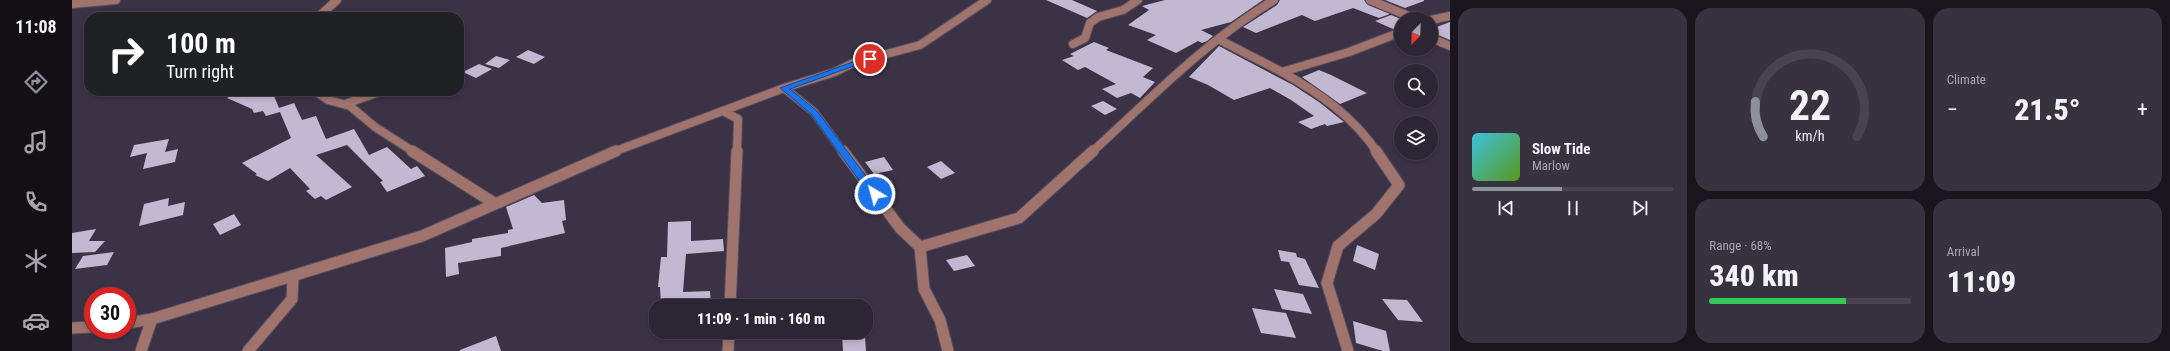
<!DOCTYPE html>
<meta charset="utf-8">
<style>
body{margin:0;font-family:"Roboto Condensed",sans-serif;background:#383240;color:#f1f3f6;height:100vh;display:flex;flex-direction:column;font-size:15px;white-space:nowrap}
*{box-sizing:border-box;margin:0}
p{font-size:13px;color:#a6a5ac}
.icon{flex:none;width:22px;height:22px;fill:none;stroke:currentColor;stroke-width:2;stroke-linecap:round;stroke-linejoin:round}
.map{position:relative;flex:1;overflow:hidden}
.drawer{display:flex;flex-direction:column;gap:8px;padding:8px;background:#18151d;width:720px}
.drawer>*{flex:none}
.top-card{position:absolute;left:12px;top:12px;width:380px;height:84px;border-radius:16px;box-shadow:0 2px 6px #0003,0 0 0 1px #48434f;background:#202124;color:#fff;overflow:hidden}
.needle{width:26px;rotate:203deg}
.fabs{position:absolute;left:1322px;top:12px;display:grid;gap:8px}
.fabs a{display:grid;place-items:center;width:44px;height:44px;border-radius:50%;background:#2c2634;box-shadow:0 2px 6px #0003,0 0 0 1px #48434f;font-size:20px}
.speed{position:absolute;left:12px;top:287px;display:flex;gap:8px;font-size:20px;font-weight:700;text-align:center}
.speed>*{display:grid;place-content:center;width:52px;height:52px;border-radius:50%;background:#2c2634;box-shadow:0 2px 6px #0003,0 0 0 1px #48434f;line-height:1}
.speed .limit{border:6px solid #d22;background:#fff;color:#111}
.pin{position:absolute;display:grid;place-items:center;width:34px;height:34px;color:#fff;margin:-17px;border:2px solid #fff;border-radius:50%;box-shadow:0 1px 4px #0007}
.me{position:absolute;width:44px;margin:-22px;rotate:323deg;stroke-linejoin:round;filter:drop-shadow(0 0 3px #0008)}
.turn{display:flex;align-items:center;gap:14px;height:84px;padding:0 16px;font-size:18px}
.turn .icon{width:52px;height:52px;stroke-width:2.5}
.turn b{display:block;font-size:28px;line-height:34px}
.big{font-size:30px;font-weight:800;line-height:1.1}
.drawer .card{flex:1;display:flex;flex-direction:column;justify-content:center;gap:6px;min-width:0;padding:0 14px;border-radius:16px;background:#383240}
.drawer .dial{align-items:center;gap:0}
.dial svg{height:104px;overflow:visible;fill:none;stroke:#48434f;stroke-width:7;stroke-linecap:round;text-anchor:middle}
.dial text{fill:#f1f3f6;stroke:none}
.song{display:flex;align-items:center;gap:12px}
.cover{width:48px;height:48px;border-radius:6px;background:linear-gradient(135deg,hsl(190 70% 55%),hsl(90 70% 35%))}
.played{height:4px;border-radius:2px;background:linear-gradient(90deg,#8c9099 45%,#48434f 45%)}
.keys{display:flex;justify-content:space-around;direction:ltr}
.heat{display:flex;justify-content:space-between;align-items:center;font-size:22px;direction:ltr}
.charge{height:6px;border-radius:3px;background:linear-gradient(90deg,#34c759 68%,#48434f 0)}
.drawer .tiles{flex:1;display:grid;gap:8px;grid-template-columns:repeat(3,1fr)}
.card:first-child{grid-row:span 2}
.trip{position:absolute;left:577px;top:299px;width:224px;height:40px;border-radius:16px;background:#2c2634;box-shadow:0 2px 6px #0003,0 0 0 1px #48434f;font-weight:800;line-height:40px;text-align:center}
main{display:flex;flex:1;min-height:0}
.tabs{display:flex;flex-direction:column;width:72px;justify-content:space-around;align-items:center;background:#120f15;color:#a6a5ac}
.tabs .icon{width:28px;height:28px}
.tabs .selected{color:#8c9099}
.tabs b{font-size:18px;color:#f1f3f6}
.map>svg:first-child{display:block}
.building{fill:#c3b8d1}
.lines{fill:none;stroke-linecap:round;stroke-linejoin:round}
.minor-far1-casing{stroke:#564e60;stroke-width:10}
.minor-casing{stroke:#564e60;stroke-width:13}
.minor-far1{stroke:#a0746c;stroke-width:8}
.minor{stroke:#a0746c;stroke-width:11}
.route{fill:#1a73e8;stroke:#114b97}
</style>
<main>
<nav class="tabs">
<b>11:08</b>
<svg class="icon selected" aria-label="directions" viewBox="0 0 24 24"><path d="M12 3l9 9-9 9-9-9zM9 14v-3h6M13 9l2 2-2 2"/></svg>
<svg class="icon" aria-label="music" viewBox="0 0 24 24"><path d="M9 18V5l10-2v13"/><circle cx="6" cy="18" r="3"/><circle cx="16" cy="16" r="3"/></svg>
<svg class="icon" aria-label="phone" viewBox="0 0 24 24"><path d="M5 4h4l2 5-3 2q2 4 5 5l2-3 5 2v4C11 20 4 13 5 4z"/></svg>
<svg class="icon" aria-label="climate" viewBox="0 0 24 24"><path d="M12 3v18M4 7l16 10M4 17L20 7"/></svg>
<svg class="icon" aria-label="car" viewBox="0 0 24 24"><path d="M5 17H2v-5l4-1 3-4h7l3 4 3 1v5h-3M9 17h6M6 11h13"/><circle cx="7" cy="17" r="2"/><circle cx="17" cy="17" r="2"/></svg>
</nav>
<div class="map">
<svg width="1378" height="351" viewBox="0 0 1378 351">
<rect width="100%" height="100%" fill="#3b3246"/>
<!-- building -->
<g class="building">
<polygon points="974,0 1000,0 1025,11 1015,18"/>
<polygon points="1093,0 1191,0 1159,22 1129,30 1141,36 1135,41 1130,43 1126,41 1104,53 1075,40 1084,35 1056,25 1077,10 1070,6"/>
<polygon points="1208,0 1292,0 1296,5 1318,14 1307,18 1281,8 1243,21 1230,15 1184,33 1171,27 1205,5"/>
<polygon points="1313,0 1352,0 1352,1 1333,8"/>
<polygon points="1319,15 1329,19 1329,26 1321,29 1303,21"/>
<polygon points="1378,22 1378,40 1359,32 1359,29"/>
<polygon points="1022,42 1037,48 1034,50 1081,68 1071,77 1083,82 1068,98 1059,93 1045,98 1030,89 1044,84 1013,67 1006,70 990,60 1002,56 998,54"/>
<polygon points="1147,46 1221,85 1247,102 1272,122 1255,126 1253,124 1239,129 1226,122 1242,116 1219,100 1198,88 1162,100 1136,85 1117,77"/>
<polygon points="456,50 473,57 462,64 444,57"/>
<polygon points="424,56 438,60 427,68 413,64"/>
<polygon points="407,64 420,69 404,78 391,72"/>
<polygon points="1247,70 1259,75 1295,93 1268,104 1230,77"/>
<polygon points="168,91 200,91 207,108 222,103 230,120 244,116 254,139 282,129 297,155 315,147 339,169 345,166 353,176 315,192 308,182 311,181 275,145 244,155 280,187 254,200 249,196 243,199 234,191 238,189 218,168 196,181 183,175 185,174 170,163 219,138 208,112 194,116 191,111 182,113 180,109 155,98"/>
<polygon points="1031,101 1045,109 1033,115 1019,106"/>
<polygon points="97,139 93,152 106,149 103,162 71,169 75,153 58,157 62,145"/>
<polygon points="812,157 821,170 802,174 793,162"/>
<polygon points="869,161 883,173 869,179 855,167"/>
<polygon points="462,195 470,203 492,200 494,220 490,221 493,233 429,248 429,256 386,263 387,274 374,277 373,248 400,242 400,239 436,233 436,230 441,229 434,207"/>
<polygon points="97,198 96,206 113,202 111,215 67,226 72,204"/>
<polygon points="162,214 169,225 148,235 141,224"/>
<polygon points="619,221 619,241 651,239 652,251 614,254 611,292 638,291 639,306 589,306 588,287 586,287 589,257 595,257 596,222"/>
<polygon points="24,229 17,241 33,241 23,252 0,253 0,233"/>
<polygon points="1285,245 1307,254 1303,270 1281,261"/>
<polygon points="1206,250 1224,253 1225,257 1233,259 1247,288 1227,285 1217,262 1209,261"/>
<polygon points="42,252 35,265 3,269 11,256"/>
<polygon points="895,255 903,266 882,271 874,260"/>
<polygon points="1202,289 1231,294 1240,314 1210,309"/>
<polygon points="1310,299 1335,300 1351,322 1326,320"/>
<polygon points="1180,308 1214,313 1224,338 1189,333"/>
<polygon points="1281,321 1314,331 1318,351 1311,351 1284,343"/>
<polygon points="770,335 793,336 794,351 771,351"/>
<polygon points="424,336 429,351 388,351 388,350"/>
</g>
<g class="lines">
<!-- minor-far1 casing -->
<g class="minor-far1-casing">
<g id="minor-far1">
<polyline points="1298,0 1344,19"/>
<polyline points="0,4 44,0"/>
<polyline points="246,17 265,0"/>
<polyline points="1359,20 1378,16"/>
<polyline points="1359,38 1378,46"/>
<polyline points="1148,40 1210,72 1277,52 1329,32"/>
<polyline points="1001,44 1013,38 1018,23 1026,17 1051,10 1066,0"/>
<path d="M1210,72C1247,93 1281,116 1305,152"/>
<polyline points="712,88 742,112 771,152"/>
<polyline points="243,91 256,100 278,106 303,127 342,152"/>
<polyline points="273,104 310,91"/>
<polyline points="651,111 666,119 665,152"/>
<polyline points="541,152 712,88 763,72 781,63 848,45 915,0"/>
<path d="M1020,152C1078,99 1134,41 1202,0"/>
</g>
</g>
<!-- minor casing -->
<g class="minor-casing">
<g id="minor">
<polyline points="340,151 422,203"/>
<polyline points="771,151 828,228 848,247 852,289 868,320 876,351"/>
<polyline points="848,247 947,218 1021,151"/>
<polyline points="658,306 665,151"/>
<polyline points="55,323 80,319 350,236 544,151"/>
<polyline points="0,328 21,327"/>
<polyline points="69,351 80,319"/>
<polyline points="176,351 220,299 221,276"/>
<polyline points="656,351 657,332"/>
<polyline points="1276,351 1255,283 1266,246 1304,214 1327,185 1304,151"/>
</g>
</g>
<!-- minor-far1 -->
<use href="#minor-far1" class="minor-far1"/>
<!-- minor -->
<use href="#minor" class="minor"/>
</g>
<!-- route -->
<polygon class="route" points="795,57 801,59 718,89 745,111 806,192 806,197 799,197 739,114 708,88"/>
</svg>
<div class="fabs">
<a><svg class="needle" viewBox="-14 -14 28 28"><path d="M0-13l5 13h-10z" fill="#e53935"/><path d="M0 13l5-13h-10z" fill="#a6a5ac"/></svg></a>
<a><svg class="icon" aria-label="search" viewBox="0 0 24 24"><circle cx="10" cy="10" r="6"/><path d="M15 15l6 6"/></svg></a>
<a><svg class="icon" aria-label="layers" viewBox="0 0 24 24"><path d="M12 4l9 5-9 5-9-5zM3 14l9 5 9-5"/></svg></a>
</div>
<div class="speed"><div class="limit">30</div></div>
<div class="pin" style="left:798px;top:59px;background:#d93025"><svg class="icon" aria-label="arrive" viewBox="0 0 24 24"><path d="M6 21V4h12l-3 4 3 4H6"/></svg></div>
<svg class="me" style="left:803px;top:194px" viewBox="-20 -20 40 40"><circle r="17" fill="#1a73e8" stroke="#fff" stroke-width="3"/><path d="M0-11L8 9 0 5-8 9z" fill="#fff"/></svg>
<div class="trip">11:09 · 1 min · 160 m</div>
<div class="top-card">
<div class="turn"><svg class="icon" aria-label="right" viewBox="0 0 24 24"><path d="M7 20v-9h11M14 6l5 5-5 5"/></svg><div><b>100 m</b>Turn right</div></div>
</div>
</div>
<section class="drawer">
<div class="tiles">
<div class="card">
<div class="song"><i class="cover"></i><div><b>Slow Tide</b><p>Marlow</p></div></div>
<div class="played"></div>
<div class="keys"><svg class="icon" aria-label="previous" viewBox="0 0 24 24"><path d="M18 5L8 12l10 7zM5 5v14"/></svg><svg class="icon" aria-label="pause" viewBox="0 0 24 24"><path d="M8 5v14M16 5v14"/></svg><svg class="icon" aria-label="next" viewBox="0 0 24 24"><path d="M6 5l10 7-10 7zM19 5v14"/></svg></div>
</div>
<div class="card dial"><svg viewBox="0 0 100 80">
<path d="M14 69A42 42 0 1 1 86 69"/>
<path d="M14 69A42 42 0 0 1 8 42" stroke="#8c9099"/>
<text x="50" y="56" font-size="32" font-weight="700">22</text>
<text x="50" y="72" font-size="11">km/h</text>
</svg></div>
<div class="card"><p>Climate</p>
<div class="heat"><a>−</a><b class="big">21.5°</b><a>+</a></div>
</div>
<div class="card"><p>Range · 68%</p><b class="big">340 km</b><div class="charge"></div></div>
<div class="card"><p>Arrival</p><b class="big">11:09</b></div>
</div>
</section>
</main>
